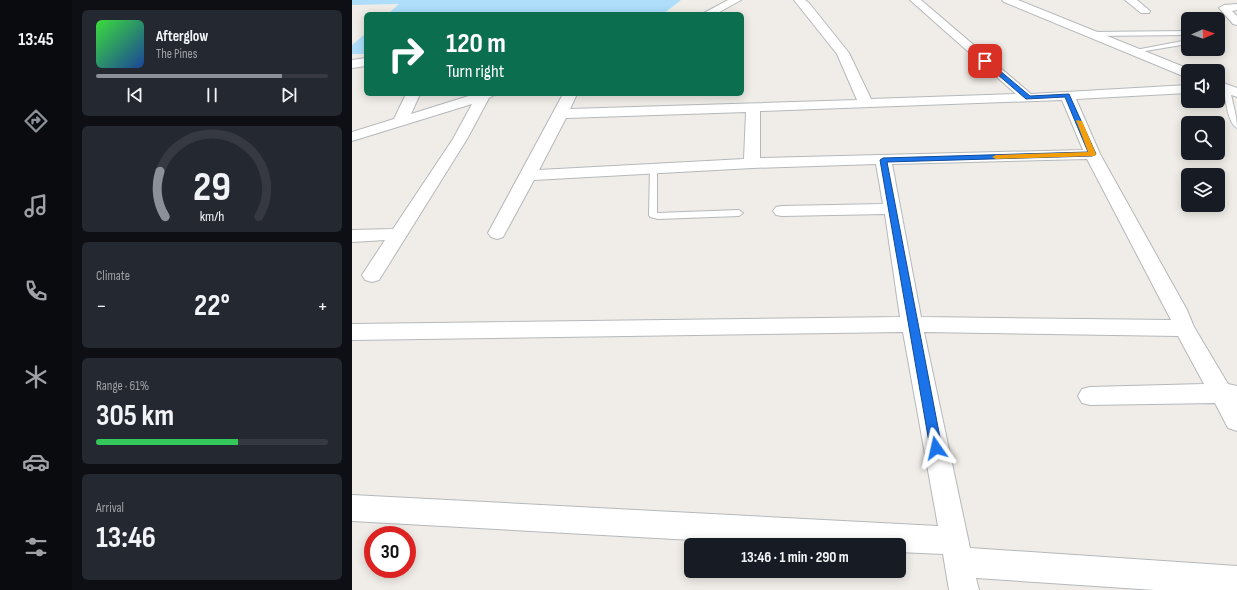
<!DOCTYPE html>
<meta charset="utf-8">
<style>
body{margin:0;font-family:"Sofia Sans Condensed",sans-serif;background:#242831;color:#f1f3f6;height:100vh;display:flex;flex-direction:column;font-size:15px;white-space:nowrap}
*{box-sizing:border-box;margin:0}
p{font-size:13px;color:#9ea1a6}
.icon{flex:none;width:22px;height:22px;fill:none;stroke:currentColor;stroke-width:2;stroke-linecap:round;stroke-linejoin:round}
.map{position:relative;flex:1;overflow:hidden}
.sheet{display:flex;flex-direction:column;gap:10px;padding:10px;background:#0d0f14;width:280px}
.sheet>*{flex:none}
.top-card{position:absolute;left:12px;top:12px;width:380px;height:84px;border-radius:6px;box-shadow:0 2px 10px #0003;background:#0b6e4f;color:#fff;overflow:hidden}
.needle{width:26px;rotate:88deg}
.controls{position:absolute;left:829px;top:12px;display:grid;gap:8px}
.controls a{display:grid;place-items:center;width:44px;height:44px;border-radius:6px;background:#171b24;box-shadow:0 2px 10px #0003;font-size:20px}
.speed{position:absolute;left:12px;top:526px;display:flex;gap:8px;font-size:20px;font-weight:700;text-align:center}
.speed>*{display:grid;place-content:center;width:52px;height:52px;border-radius:50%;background:#171b24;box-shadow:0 2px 10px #0003;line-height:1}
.speed .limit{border:6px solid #d22;background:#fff;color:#111}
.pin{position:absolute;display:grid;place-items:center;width:34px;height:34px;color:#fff;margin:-17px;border-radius:8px;box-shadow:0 2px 6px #0006}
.me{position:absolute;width:44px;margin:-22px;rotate:349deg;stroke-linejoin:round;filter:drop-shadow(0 0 3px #0008)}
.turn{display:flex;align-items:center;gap:14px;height:84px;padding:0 16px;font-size:18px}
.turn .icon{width:52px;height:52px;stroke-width:2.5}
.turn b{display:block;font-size:28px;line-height:34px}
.big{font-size:30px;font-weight:700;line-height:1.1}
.sheet .tile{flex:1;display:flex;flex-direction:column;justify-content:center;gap:6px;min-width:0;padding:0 14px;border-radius:6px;background:#242831}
.sheet .dial{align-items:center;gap:0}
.dial svg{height:104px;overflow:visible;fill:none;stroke:#363941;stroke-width:7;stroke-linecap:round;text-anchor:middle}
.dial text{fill:#f1f3f6;stroke:none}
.song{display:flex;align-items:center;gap:12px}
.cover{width:48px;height:48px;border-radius:6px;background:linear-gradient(135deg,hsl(120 70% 55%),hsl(220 70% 35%))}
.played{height:4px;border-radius:2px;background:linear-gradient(90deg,#8c9099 80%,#363941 80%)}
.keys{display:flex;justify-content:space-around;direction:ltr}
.heat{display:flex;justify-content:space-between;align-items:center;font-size:22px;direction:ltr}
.charge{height:6px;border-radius:3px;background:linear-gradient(90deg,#34c759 61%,#363941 0)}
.trip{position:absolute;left:332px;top:538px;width:222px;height:40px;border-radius:6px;background:#171b24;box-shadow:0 2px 10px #0003;font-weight:700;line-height:40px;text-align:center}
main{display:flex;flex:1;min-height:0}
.dock{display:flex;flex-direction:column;width:72px;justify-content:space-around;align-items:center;background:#090b0e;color:#9ea1a6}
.dock .icon{width:28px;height:28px}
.dock .active{color:#8c9099}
.dock b{font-size:18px;color:#f1f3f6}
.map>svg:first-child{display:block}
.water{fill:#aedefa}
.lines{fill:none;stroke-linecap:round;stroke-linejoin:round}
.service-casing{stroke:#b5b8bb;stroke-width:2}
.minor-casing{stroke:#b5b8bb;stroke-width:2}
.tertiary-casing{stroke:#b5b8bb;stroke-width:2}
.service{fill:#fff;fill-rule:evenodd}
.minor{fill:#fff;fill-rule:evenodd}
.tertiary{fill:#fff;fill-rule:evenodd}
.route{fill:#1a73e8;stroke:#114b97}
.slow{fill:#f59e0b}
</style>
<main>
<nav class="dock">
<b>13:45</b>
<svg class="icon active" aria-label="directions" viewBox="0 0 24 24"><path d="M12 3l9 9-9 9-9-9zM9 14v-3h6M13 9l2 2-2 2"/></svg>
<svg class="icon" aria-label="music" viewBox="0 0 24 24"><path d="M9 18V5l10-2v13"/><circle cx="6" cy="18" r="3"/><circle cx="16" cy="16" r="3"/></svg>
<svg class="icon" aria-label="phone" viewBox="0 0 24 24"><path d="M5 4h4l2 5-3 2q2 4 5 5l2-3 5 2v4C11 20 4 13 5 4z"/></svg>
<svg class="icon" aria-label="climate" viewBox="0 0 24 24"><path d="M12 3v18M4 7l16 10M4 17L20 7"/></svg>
<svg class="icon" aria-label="car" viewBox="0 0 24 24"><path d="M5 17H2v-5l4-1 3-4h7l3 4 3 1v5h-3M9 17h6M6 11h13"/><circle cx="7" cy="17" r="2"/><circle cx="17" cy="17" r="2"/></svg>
<svg class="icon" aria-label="filters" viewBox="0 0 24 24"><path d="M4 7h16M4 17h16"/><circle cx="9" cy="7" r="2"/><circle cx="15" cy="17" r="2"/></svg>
</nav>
<section class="sheet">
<div class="tile">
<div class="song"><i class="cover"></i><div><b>Afterglow</b><p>The Pines</p></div></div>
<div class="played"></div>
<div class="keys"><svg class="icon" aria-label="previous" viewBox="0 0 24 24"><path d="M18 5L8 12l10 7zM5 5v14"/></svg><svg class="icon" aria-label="pause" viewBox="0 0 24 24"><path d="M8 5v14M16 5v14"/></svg><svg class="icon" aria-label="next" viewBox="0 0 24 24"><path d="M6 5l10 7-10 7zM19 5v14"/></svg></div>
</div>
<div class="tile dial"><svg viewBox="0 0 100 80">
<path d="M14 69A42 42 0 1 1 86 69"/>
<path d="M14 69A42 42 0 0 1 10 34" stroke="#8c9099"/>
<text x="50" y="56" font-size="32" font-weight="700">29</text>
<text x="50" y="72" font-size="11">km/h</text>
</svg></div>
<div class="tile"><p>Climate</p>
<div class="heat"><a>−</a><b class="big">22°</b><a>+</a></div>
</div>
<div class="tile"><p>Range · 61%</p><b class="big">305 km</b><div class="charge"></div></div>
<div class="tile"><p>Arrival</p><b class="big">13:46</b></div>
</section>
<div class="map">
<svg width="885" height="590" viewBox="0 0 885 590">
<rect width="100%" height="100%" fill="#f0ede8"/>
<!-- water -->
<g class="water">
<polygon points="0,0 329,0 311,14 36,14 47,4 0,5"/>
<polygon points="14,33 14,54 0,54 0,45"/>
</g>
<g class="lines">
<!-- service casing -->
<g class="service-casing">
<g id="service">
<polygon points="836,31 836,35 738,36 735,34 738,32"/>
<polygon points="836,40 836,44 781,53 778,51"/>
<path d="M875,87L878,89C880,102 885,115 885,128C876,124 873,98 872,89Z"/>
<polygon points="298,167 304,167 305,169 305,213 387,210 391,213 387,216 306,219 298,217 297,215"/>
</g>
</g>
<!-- minor casing -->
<g class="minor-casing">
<g id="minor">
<polygon points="376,0 389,0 364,14 350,14"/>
<path d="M442,0H453L457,3L497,53L519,99L664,94L558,0H569L679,94L836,85V93L724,99L748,154L835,310L842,327L876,384L885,386V431L876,428L863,403L738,405L730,403L726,396L730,389L738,387L852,384L826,336L572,332L618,548L885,566V590H803L624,578L627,590H597L591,554L547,552V545H431L0,521V495L586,526L551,332L0,340V324L548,317L533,214L430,216L424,215L421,211L424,207L430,206L531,204L524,164L400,168L182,180L151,237L145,239L139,237L136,233L211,94H225L218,109L505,100L485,54ZM710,100L731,150L408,158V111ZM394,112L392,159L187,170L214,118ZM735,159L819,320L569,317L540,164Z"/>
<polygon points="773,0 785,0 798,11 797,13 789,13"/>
<polygon points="885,4 885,10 880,11 885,16 885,25 881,24 867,8 872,5"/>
<polygon points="14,58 14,66 0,68 0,60"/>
<polygon points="54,94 68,94 59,114 123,94 144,94 137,98 115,139 27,280 20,282 13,280 10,275 33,240 0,242 0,230 41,229 101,139 120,104 0,141 0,132 42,119"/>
</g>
</g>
<!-- tertiary casing -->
<g class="tertiary-casing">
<g id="tertiary">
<polygon points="650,0 666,0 842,71 836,71 836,77 831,76 652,2"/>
<polygon points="866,81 885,88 885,97 866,90"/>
</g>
</g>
<!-- service -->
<use href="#service" class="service"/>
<!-- minor -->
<use href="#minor" class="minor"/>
<!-- tertiary -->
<use href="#tertiary" class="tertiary"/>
</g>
<!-- route -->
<polygon class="route" points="631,60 635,60 678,96 717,94 744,154 740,156 535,162 590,448 588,452 584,453 580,452 578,448 528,160 531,158 736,152 713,97 674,99 631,62"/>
<!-- slow -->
<polygon class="slow" points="724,120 730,121 744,154 743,156 644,159 640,157 644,155 736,152"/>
</svg>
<div class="controls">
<a><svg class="needle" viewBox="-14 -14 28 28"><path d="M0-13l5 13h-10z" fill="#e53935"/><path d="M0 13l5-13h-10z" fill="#9ea1a6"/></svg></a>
<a><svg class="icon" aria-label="sound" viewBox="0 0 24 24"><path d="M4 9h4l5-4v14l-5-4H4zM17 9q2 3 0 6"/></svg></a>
<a><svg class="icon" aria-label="search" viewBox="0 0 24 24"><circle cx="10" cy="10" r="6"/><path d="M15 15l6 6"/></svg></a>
<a><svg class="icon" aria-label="layers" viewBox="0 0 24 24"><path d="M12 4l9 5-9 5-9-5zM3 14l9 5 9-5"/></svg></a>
</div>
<div class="speed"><div class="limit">30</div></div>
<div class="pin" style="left:633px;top:61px;background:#d93025"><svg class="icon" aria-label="arrive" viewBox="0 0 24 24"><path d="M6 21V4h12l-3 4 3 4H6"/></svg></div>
<svg class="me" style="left:584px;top:448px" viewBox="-20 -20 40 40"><path d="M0-17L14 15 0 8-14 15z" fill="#1a73e8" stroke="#fff" stroke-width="4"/></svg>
<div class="trip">13:46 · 1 min · 290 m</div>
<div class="top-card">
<div class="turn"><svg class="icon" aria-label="right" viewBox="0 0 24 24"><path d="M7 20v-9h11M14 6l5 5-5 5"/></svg><div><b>120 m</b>Turn right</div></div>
</div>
</div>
</main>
